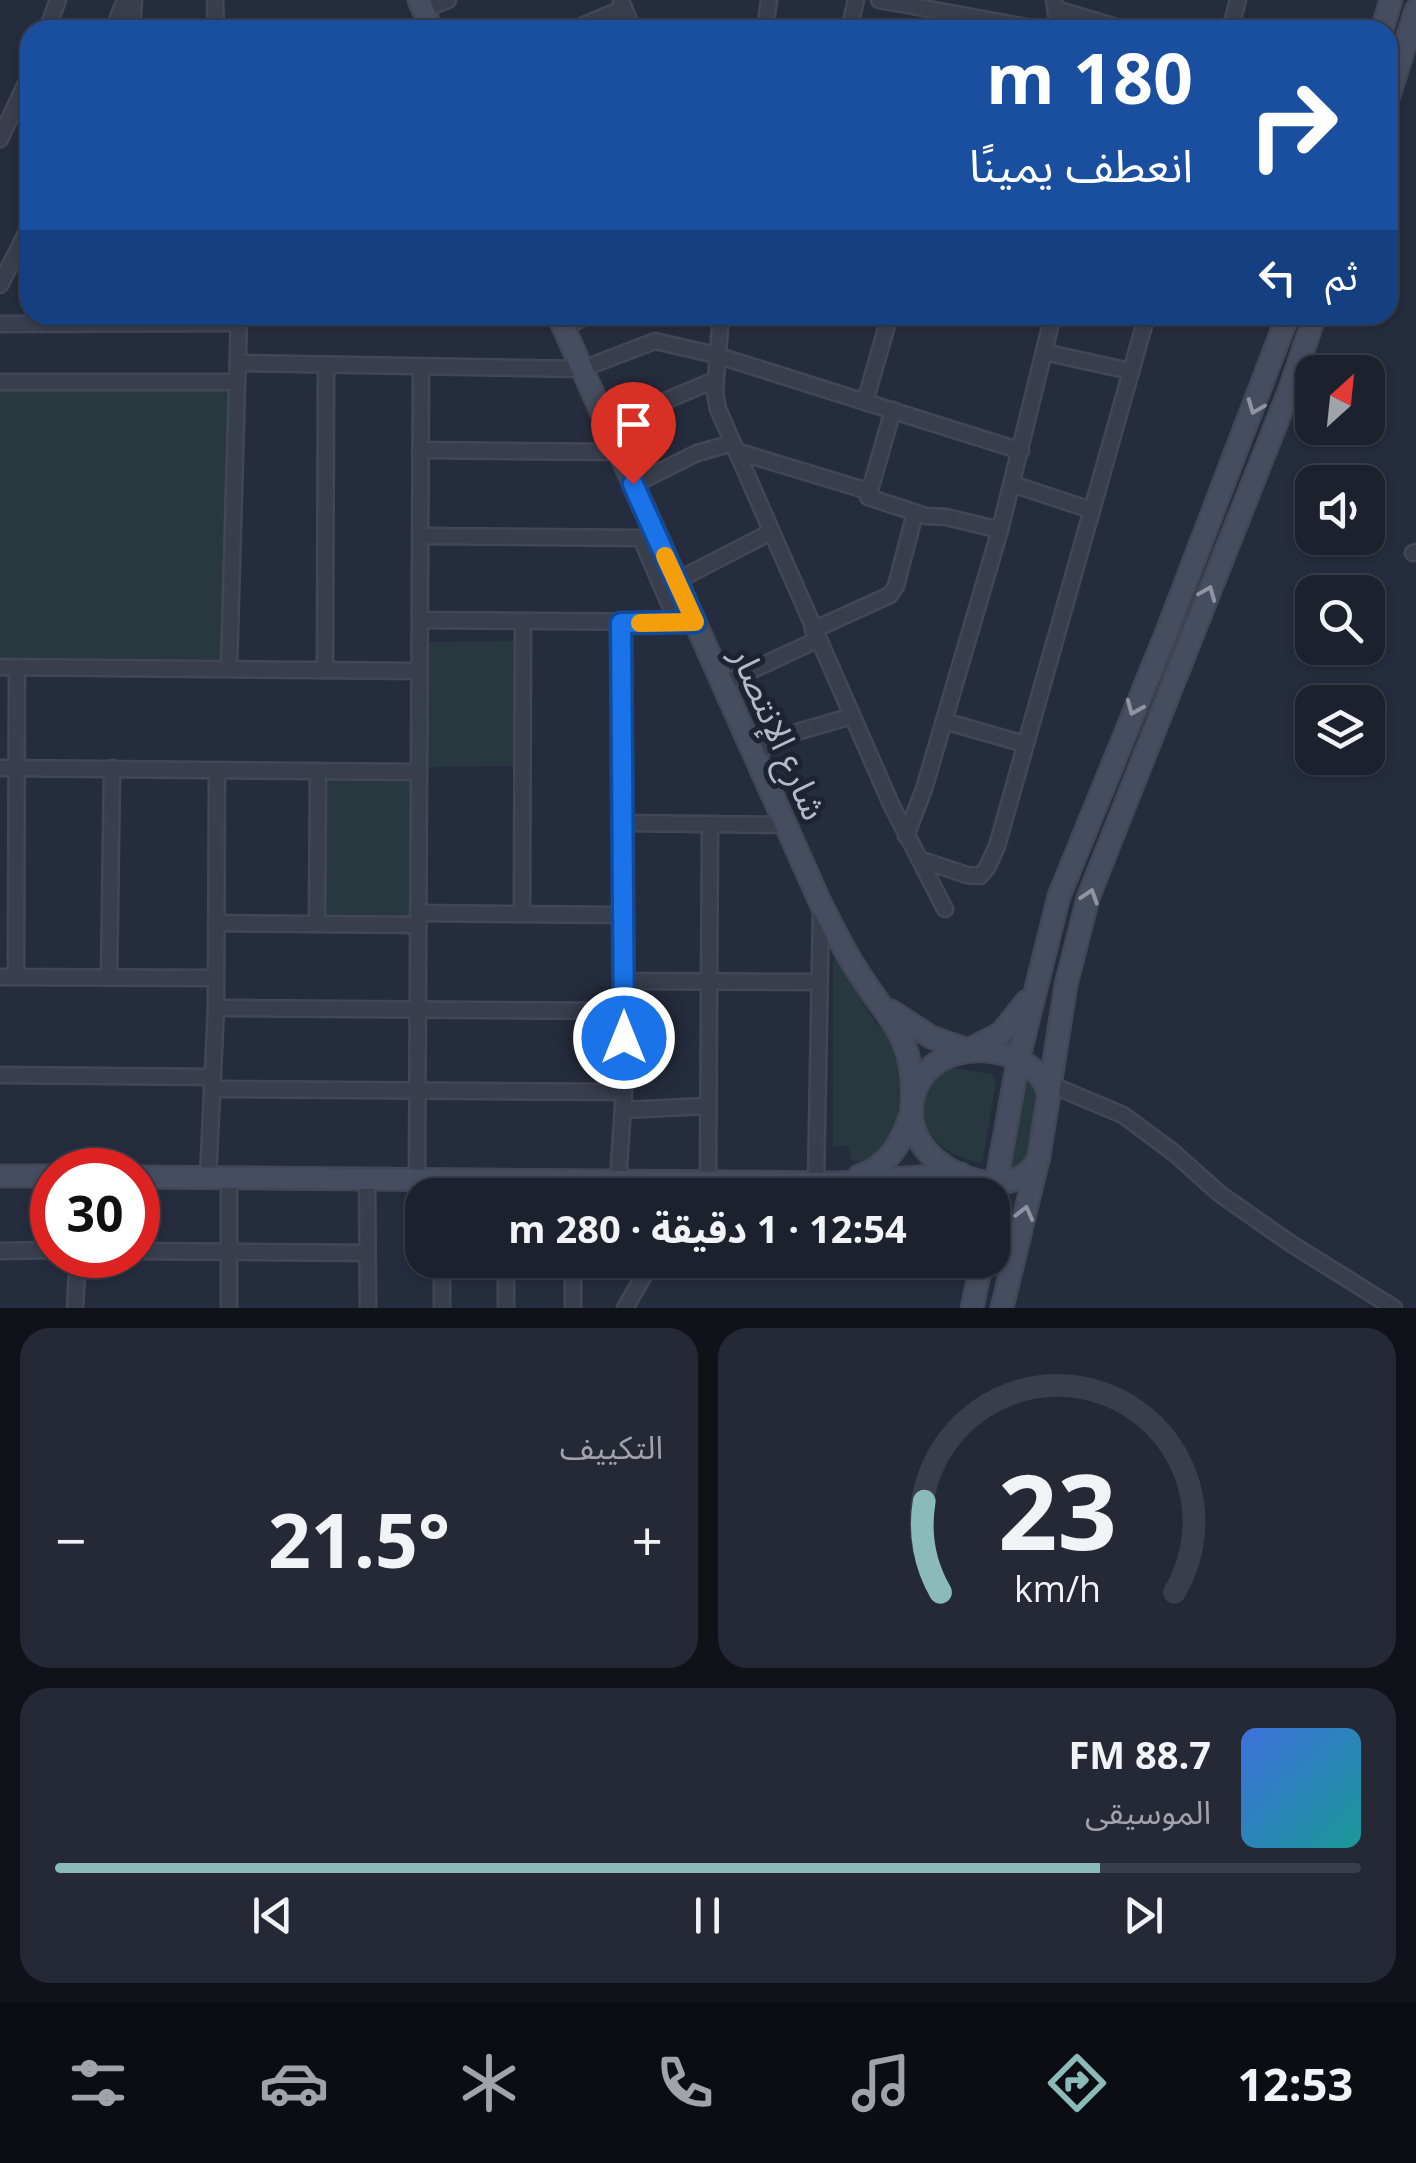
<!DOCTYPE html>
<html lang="ar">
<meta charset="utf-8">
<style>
body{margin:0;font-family:"Open Sans","Noto Sans Arabic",sans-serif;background:#252936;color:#f1f3f6;direction:rtl;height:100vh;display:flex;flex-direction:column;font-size:38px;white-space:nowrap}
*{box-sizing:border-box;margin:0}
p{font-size:32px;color:#a0a3aa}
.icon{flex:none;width:55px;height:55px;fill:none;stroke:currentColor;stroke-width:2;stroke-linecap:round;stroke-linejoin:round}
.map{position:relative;height:1308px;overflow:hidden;direction:ltr}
.drawer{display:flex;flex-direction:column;gap:20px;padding:20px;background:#0f1219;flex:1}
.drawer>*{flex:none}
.hud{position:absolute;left:20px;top:20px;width:1378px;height:305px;border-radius:30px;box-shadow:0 2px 8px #0004,0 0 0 2px #3a3e4a;direction:rtl;background:#1a4fa0;color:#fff;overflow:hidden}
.needle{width:65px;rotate:27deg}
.fabs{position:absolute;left:1295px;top:355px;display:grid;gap:20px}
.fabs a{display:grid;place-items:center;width:90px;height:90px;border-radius:20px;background:#1c212e;box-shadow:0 2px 8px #0004,0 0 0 2px #3a3e4a;font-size:50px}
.speed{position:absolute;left:30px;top:1148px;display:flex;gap:20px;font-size:50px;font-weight:700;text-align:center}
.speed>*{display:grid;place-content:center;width:130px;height:130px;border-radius:50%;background:#1c212e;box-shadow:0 2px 8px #0004,0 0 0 2px #3a3e4a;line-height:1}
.speed .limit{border:15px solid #d22;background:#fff;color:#111}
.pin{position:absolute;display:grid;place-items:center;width:85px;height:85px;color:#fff;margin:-102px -42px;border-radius:50% 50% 50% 0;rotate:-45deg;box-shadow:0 0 10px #0007}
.pin .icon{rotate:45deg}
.me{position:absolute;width:110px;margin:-55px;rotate:0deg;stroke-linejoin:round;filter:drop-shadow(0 0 8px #0008)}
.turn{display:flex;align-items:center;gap:35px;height:210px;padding:0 40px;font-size:45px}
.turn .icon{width:130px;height:130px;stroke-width:2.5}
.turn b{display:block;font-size:70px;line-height:85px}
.then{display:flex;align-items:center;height:95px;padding:0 40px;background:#0003;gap:20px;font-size:38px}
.big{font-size:75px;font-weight:700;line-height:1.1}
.drawer .card{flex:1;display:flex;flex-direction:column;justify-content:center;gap:15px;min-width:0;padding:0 35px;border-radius:30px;background:#252936}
.drawer .dial{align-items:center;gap:0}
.dial svg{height:260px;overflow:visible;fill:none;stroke:#3a3e4a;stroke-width:7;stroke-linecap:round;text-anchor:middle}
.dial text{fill:#f1f3f6;stroke:none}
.song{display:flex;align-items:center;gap:30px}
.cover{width:120px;height:120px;border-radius:15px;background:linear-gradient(135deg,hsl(220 70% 55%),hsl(180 70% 35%))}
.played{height:10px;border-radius:5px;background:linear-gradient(90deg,#8bbbb9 80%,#3a3e4a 80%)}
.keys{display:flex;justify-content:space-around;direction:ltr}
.heat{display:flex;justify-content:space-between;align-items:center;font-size:55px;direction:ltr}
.drawer .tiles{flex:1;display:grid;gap:20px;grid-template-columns:1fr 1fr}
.card:last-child{grid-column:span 2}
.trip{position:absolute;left:405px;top:1178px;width:605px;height:100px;border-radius:30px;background:#1c212e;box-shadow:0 2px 8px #0004,0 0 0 2px #3a3e4a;font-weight:700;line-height:100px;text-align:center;direction:rtl}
.dock{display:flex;height:160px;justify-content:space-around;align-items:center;background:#0b0d12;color:#a0a3aa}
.dock .icon{width:70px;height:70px}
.dock .on{color:#8bbbb9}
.dock b{font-size:45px;color:#f1f3f6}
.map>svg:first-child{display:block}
.green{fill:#27383e}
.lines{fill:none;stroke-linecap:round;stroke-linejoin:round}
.street-casing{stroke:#424756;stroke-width:19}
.secondary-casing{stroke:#424756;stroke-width:25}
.street{stroke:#393e4d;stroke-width:14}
.secondary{stroke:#474d60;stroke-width:20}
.oneway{stroke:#8e94a4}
.route-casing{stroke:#114b97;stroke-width:25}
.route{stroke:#1a73e8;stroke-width:18}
.slow{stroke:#f59e0b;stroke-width:18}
.labels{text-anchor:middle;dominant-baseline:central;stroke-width:10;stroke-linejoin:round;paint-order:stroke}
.street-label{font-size:35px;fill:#b4bac8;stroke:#1e2332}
</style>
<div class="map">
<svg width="1416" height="1308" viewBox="0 0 1416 1308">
<rect width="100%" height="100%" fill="#252c3d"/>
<!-- green -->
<g class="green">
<polygon points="231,388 228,660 0,658 0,389"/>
<polygon points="514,641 515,766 428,767 427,642"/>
<polygon points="325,779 411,780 409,920 323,918"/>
<polygon points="836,959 875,1022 888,1034 899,1064 898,1125 881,1152 863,1162 852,1161 848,1145 833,1147 833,961"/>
<path d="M953,1068L992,1074L996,1081L983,1159L979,1163C962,1158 948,1154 936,1140C914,1116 921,1079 953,1068Z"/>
<path d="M1028,1083L1034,1087C1042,1110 1039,1161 1011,1168L1008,1167L1023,1085Z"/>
</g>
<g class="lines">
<!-- street casing -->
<g class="street-casing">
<g id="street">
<polyline points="215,0 216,30"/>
<polyline points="879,0 1043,30"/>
<polyline points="621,1 633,30"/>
<polyline points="1054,1 1059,30"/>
<polyline points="1056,9 1127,30"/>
<polyline points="423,10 448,0"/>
<polyline points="47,30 58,0"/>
<polyline points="113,30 125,0"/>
<polyline points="132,30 134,0"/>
<polyline points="572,30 624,8"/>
<polyline points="765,30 769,0"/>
<polyline points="849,30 856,0"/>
<polyline points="1230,30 1238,0"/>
<polyline points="0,139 30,75"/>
<polyline points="0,285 30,226"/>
<polyline points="721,315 715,392 718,409 891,804 945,909"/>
<polyline points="0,324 238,323"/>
<polyline points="563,328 589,315"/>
<polyline points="1044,352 1130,371"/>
<polyline points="238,363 582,369 655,341 716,355 1021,451"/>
<polyline points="0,382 237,382"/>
<polyline points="865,402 890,315"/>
<polyline points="893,410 868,497 926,516 946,517 1000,530"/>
<polyline points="607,425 715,380"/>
<polyline points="420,450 619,452"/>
<polyline points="736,451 868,491"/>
<polyline points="1012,484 1091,510"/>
<polyline points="633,485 697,453 733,443"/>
<polyline points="420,536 641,538 677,622"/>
<polyline points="1413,553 1416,552"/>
<polyline points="676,581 771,532"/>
<polyline points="420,620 684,622"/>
<polyline points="813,630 890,595 896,586 915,513"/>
<polyline points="0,667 419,671"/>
<polyline points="229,668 239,315"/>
<polyline points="325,670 326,367"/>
<polyline points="722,684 817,640"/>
<polyline points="944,721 1025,744"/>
<polyline points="753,754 790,734 852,716"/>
<polyline points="0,768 419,772"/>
<polyline points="623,823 785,825"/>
<polyline points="906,836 924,789 1000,530 1053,315"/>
<polyline points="919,859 967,875 980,876 987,868 997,846 1147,315"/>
<polyline points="418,913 623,915"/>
<polyline points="522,914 523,621"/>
<polyline points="216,923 418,925"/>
<polyline points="317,924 318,771"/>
<polyline points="0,977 216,978"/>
<polyline points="16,977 17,667"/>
<polyline points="109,977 112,768"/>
<polyline points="624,981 819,982"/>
<polyline points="216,1008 624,1011"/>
<polyline points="0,1075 213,1077"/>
<polyline points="1052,1085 1123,1115 1173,1152 1220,1194 1290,1243 1394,1308"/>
<polyline points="213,1089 624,1092"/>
<polyline points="623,1110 708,1106"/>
<polyline points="208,1178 216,1008 217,770"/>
<polyline points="367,1179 368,1308"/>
<polyline points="417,1180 421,367"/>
<polyline points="618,1181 624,1092 621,623"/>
<polyline points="708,1182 710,824"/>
<polyline points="816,1183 821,909"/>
<polyline points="442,1195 443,1180"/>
<polyline points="0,1251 52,1250"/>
<polyline points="138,1251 367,1253"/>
<polyline points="75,1308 78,1255"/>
<polyline points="229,1308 229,1178"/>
<polyline points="442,1308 442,1260"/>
<polyline points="506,1308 506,1260"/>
<polyline points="573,1308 573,1260"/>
<polyline points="625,1308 653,1260"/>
</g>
</g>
<!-- secondary casing -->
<g class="secondary-casing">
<g id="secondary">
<polyline points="419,0 432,30"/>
<polyline points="1382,30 1391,0"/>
<polyline points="1388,99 1416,10"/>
<path d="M558,315L821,904C832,925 842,947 855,967C887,1020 915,1033 912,1101"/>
<polyline points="891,1011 931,1037 968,1050 1001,1033 1027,1001"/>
<path d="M1037,1161C1008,1212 897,1166 913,1098C929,1030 1038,1041 1049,1096"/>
<polyline points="0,1176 52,1176"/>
<path d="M859,1176C888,1167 902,1142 911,1114"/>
<polyline points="138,1177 838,1183 961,1174"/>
<polyline points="992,1206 1018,1061 1059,896 1166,634 1288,315"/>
<polyline points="972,1308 982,1260"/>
<polyline points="1002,1308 1039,1156 1066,985 1088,898 1290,389 1315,315"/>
</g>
</g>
<!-- street -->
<use href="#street" class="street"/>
<!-- secondary -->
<use href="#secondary" class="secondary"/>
</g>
<!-- one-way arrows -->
<defs><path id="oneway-chevron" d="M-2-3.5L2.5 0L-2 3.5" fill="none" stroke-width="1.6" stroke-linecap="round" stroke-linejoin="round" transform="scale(2.5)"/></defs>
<g class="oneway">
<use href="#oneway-chevron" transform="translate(1255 407) rotate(112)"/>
<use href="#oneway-chevron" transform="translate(1208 593) rotate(-68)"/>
<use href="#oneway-chevron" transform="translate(1134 708) rotate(113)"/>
<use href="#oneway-chevron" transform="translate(1090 896) rotate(-72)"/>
<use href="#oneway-chevron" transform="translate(1025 1213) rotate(-76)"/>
</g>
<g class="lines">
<!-- route casing -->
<g class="route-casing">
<polyline id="route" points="624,1038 621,623 695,622 633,484"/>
</g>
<!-- route -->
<use href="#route" class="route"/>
<!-- slow -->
<polyline class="slow" points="640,623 695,622 665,556"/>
</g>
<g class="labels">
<!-- street labels -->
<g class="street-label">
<text transform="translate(780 733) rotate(66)">شارع الإنتصار</text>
</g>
</g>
</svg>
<div class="fabs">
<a><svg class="needle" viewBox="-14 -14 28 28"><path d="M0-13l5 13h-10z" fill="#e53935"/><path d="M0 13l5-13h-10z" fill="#a0a3aa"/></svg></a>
<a><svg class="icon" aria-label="sound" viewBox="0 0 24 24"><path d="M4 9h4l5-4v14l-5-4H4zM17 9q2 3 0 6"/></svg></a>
<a><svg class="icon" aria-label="search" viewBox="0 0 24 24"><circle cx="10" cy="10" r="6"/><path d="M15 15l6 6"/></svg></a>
<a><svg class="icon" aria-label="layers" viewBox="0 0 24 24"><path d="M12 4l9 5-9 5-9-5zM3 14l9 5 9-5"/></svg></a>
</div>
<div class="speed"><div class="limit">30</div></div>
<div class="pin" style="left:633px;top:484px;background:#d93025"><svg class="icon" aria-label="arrive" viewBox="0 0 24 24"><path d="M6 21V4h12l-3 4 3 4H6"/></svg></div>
<svg class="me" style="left:624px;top:1038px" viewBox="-20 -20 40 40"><circle r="17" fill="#1a73e8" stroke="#fff" stroke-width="3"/><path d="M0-11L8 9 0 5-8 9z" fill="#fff"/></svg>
<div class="trip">12:54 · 1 دقيقة · 280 m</div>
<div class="hud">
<div class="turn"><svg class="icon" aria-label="right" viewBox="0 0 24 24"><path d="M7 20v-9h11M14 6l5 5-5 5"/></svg><div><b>180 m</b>انعطف يمينًا</div></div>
<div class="then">ثم<svg class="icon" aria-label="left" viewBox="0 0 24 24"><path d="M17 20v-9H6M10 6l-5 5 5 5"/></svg></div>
</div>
</div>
<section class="drawer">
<div class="tiles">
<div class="card dial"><svg viewBox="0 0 100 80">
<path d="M14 69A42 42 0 1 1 86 69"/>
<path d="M14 69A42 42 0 0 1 9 41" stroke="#8bbbb9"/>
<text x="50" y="56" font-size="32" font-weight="700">23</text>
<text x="50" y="72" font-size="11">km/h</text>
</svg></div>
<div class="card"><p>التكييف</p>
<div class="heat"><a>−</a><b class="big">21.5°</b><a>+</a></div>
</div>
<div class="card">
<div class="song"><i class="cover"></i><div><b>88.7 FM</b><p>الموسيقى</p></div></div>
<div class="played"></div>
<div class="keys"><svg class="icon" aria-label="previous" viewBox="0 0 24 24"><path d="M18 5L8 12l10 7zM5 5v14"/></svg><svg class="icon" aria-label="pause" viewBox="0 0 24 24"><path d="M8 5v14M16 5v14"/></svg><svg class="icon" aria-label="next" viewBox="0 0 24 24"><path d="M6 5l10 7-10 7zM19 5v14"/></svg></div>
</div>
</div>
</section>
<nav class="dock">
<b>12:53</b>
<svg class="icon on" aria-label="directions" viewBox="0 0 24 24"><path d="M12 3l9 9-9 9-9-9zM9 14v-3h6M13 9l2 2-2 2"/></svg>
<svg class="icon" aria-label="music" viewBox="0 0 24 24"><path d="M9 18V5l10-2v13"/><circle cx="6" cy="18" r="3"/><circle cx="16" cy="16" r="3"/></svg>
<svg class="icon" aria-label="phone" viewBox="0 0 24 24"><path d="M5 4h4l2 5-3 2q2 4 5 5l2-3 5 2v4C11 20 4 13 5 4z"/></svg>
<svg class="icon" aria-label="climate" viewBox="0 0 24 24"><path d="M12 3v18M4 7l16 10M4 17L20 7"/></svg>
<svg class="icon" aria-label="car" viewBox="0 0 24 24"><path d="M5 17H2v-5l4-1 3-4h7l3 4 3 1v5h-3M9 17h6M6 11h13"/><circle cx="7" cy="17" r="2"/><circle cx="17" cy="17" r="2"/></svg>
<svg class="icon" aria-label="filters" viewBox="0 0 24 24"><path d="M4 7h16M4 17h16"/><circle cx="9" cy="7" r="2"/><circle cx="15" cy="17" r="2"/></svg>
</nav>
